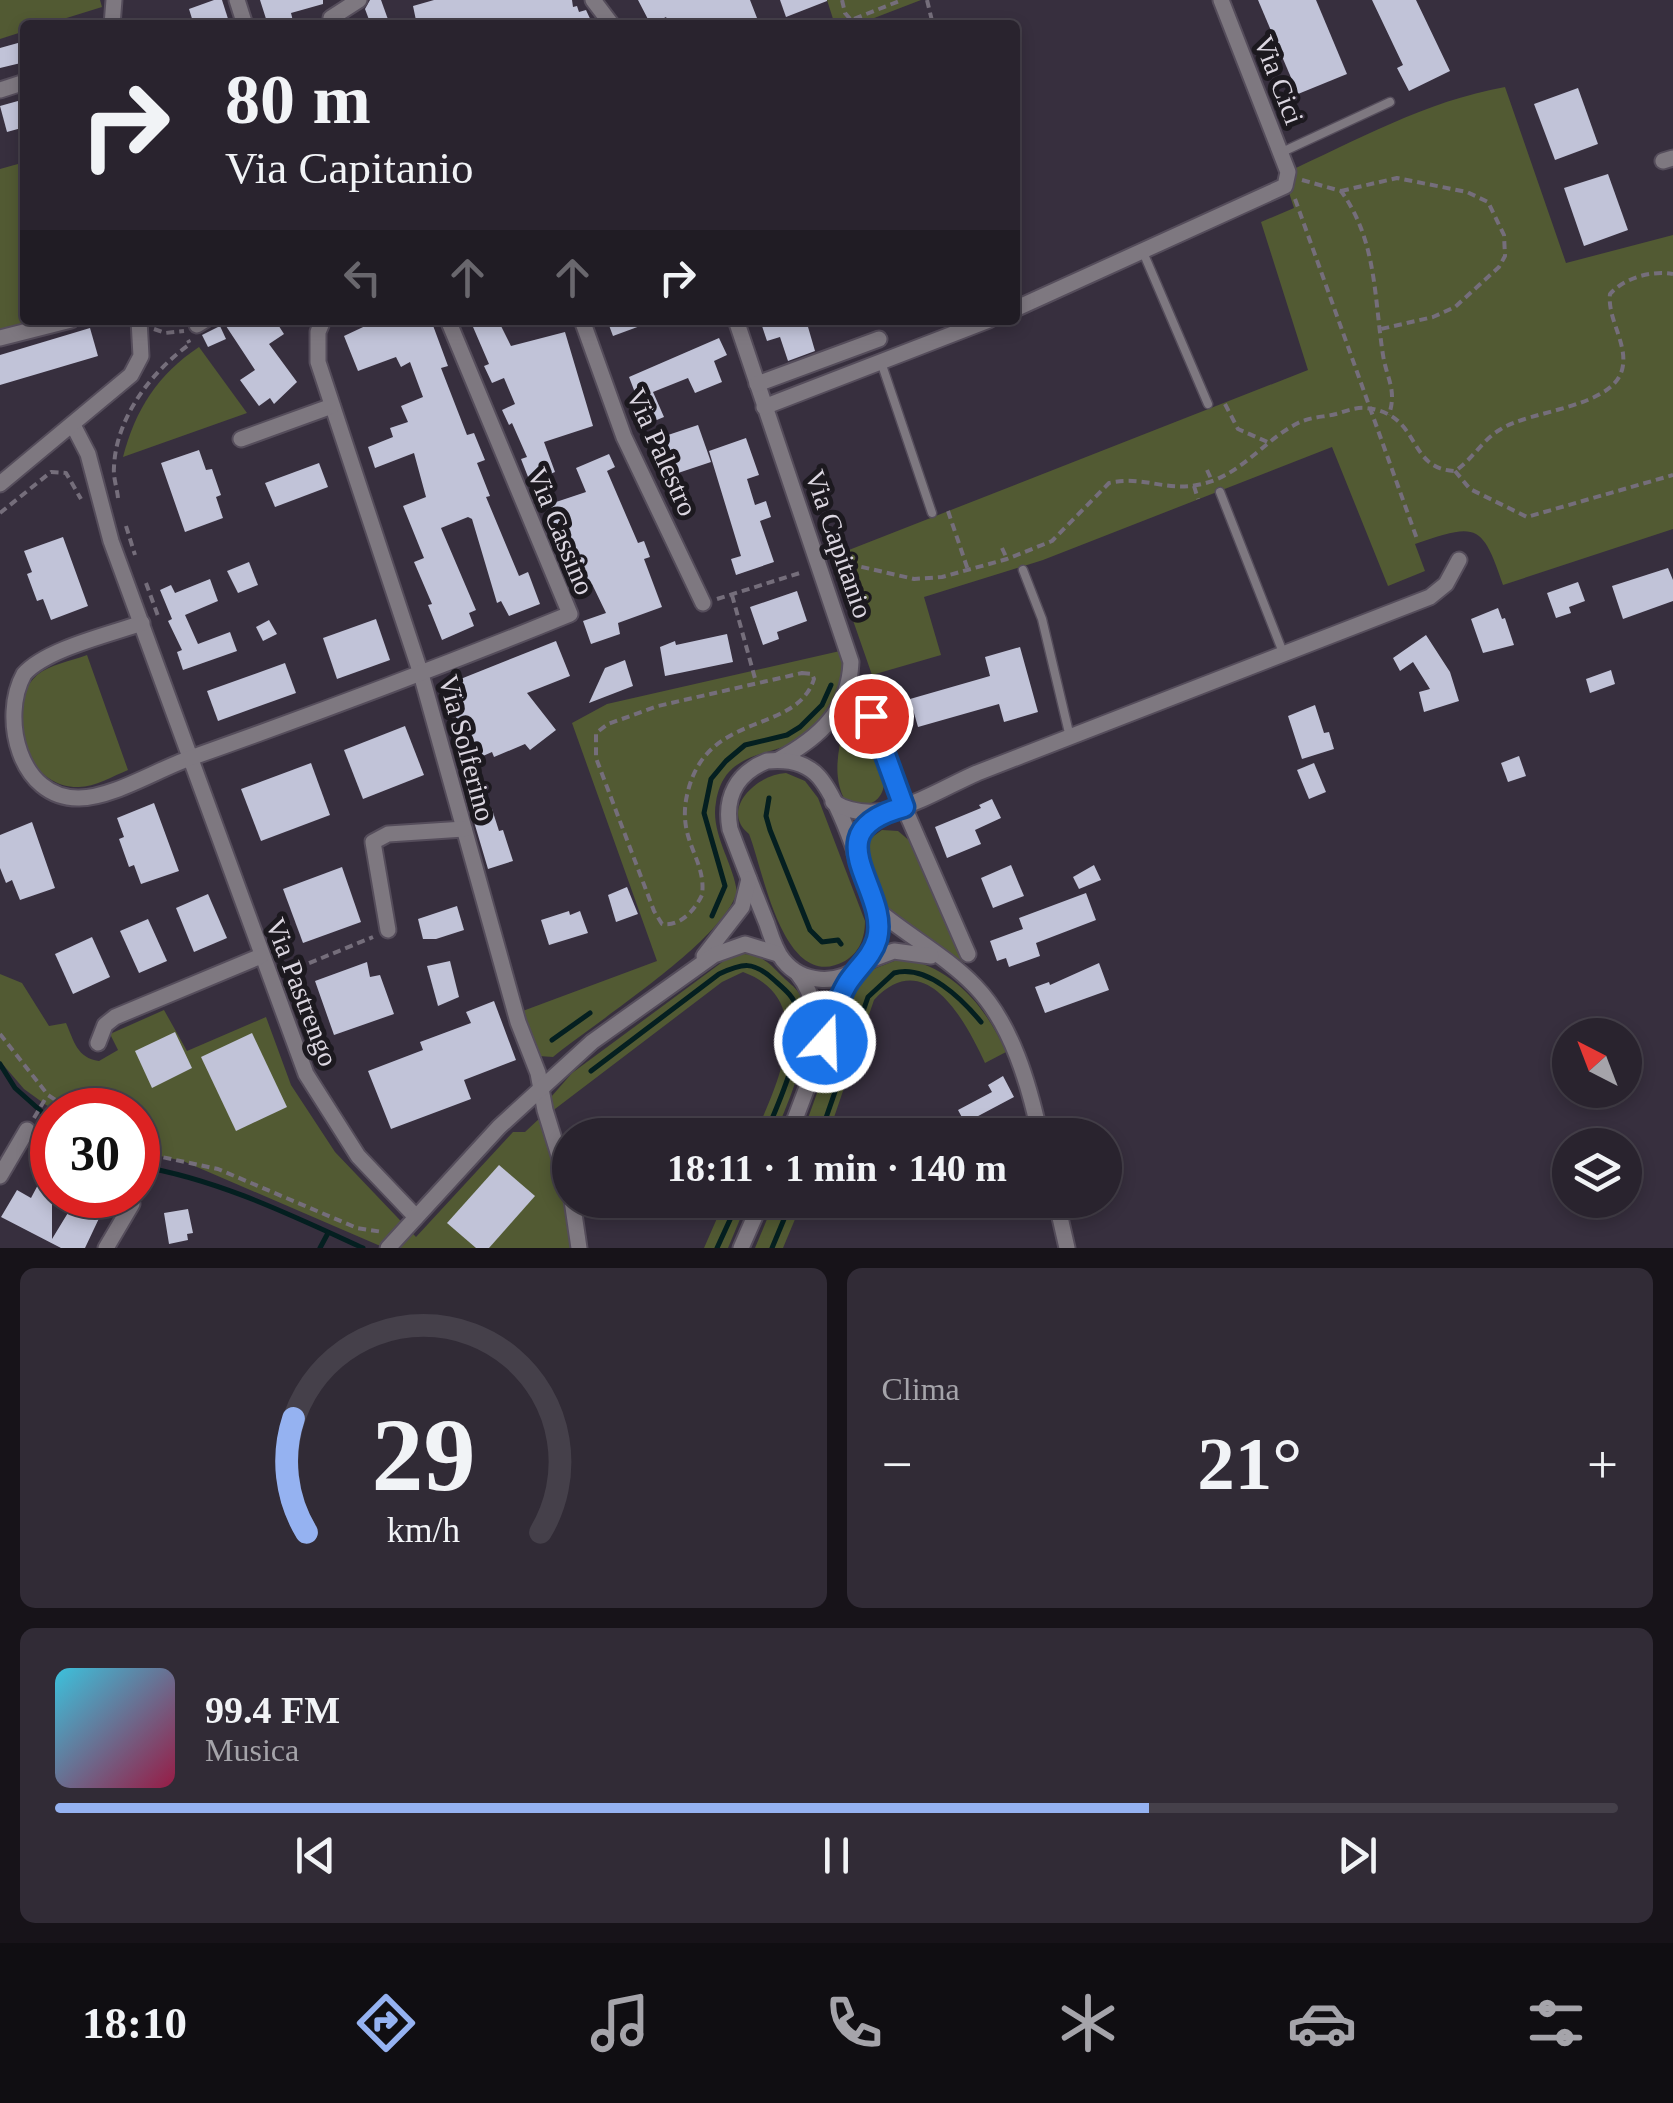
<!DOCTYPE html>
<html lang="it">
<meta charset="utf-8">
<style>
body{margin:0;font-family:"Times New Roman",serif;background:#312b36;color:#f1f3f6;height:100vh;display:flex;flex-direction:column;font-size:38px;white-space:nowrap}
*{box-sizing:border-box;margin:0}
p{font-size:32px;color:#a5a4aa}
.icon{flex:none;width:55px;height:55px;fill:none;stroke:currentColor;stroke-width:2;stroke-linecap:round;stroke-linejoin:round}
.map{position:relative;height:1248px;overflow:hidden}
.side{display:flex;flex-direction:column;gap:20px;padding:20px;background:#171319;flex:1}
.side>*{flex:none}
.top-card{position:absolute;left:20px;top:20px;width:1000px;height:305px;border-radius:10px;box-shadow:0 5px 15px #0003,0 0 0 2px #45404a;background:#29232e;color:#f1f3f6;overflow:hidden}
.needle{width:65px;rotate:318deg}
.tools{position:absolute;left:1552px;top:1018px;display:grid;gap:20px}
.tools a{display:grid;place-items:center;width:90px;height:90px;border-radius:50%;background:#29232e;box-shadow:0 5px 15px #0003,0 0 0 2px #45404a;font-size:50px}
.speed{position:absolute;left:30px;top:1088px;display:flex;gap:20px;font-size:50px;font-weight:700;text-align:center}
.speed>*{display:grid;place-content:center;width:130px;height:130px;border-radius:50%;background:#29232e;box-shadow:0 5px 15px #0003,0 0 0 2px #45404a;line-height:1}
.speed .limit{border:15px solid #d22;background:#fff;color:#111}
.pin{position:absolute;display:grid;place-items:center;width:85px;height:85px;color:#fff;margin:-42px;border:5px solid #fff;border-radius:50%;box-shadow:0 2px 10px #0007}
.me{position:absolute;width:110px;margin:-55px;rotate:20deg;stroke-linejoin:round;filter:drop-shadow(0 0 8px #0008)}
.turn{display:flex;align-items:center;gap:35px;height:210px;padding:0 40px;font-size:45px}
.turn .icon{width:130px;height:130px;stroke-width:2.5}
.turn b{display:block;font-size:70px;line-height:85px}
.lanes{display:flex;align-items:center;height:95px;padding:0 40px;background:#0003;justify-content:center;gap:50px;direction:ltr}
.lanes .off{opacity:.35}
.big{font-size:75px;font-weight:700;line-height:1.1}
.side .tile{flex:1;display:flex;flex-direction:column;justify-content:center;gap:15px;min-width:0;padding:0 35px;border-radius:15px;background:#312b36}
.side .dial{align-items:center;gap:0}
.dial svg{height:260px;overflow:visible;fill:none;stroke:#45404a;stroke-width:7;stroke-linecap:round;text-anchor:middle}
.dial text{fill:#f1f3f6;stroke:none}
.song{display:flex;align-items:center;gap:30px}
.cover{width:120px;height:120px;border-radius:15px;background:linear-gradient(135deg,hsl(190 70% 55%),hsl(340 70% 35%))}
.played{height:10px;border-radius:5px;background:linear-gradient(90deg,#95b2f1 70%,#45404a 70%)}
.keys{display:flex;justify-content:space-around;direction:ltr}
.heat{display:flex;justify-content:space-between;align-items:center;font-size:55px;direction:ltr}
.side .tiles{flex:1;display:grid;gap:20px;grid-template-columns:1fr 1fr}
.tile:last-child{grid-column:span 2}
.trip{position:absolute;left:552px;top:1118px;width:570px;height:100px;border-radius:50px;background:#29232e;box-shadow:0 5px 15px #0003,0 0 0 2px #45404a;font-weight:700;line-height:100px;text-align:center}
.dock{display:flex;height:160px;justify-content:space-around;align-items:center;background:#100e12;color:#a5a4aa}
.dock .icon{width:70px;height:70px}
.dock .current{color:#95b2f1}
.dock b{font-size:45px;color:#f1f3f6}
.map>svg:first-child{display:block}
.green{fill:#525a33}
.lines{fill:none;stroke-linecap:round;stroke-linejoin:round}
.stream{stroke:#041f20;stroke-width:5}
.building{fill:#c1c3d8}
.lane-casing{stroke:#554d5b;stroke-width:11}
.street-casing{stroke:#554d5b;stroke-width:19}
.path{stroke:#756e7b;stroke-width:4;stroke-dasharray:8 5;stroke-linecap:butt}
.lane{stroke:#7e7880;stroke-width:8}
.street{stroke:#7e7880;stroke-width:15}
.route-casing{stroke:#114b97;stroke-width:25}
.route{stroke:#1a73e8;stroke-width:18}
.labels{text-anchor:middle;dominant-baseline:central;stroke-width:10;stroke-linejoin:round;paint-order:stroke}
.street-label{font-size:28px;fill:#dbd6e0;stroke:#1c191f}
</style>
<div class="map">
<svg width="1673" height="1248" viewBox="0 0 1673 1248">
<rect width="100%" height="100%" fill="#372f3e"/>
<!-- green -->
<g class="green">
<polygon points="0,0 100,0 102,7 44,25 25,25 25,31 0,39"/>
<polygon points="827,0 921,0 856,25 831,25 834,22"/>
<path d="M1505,87L1566,263L1673,235V529L1503,585C1482,522 1476,523 1415,544L1425,571L1388,586L1332,447L1043,560L924,597L941,655L872,675L831,557L1308,370L1261,222L1294,208L1283,174C1355,141 1426,101 1505,87Z"/>
<polygon points="25,162 25,320 38,320 0,331 0,169"/>
<path d="M199,347L247,413L123,457C135,410 158,374 199,347Z"/>
<path d="M840,651C851,688 825,733 789,745C755,757 723,758 716,802C710,833 733,862 737,892C722,942 598,1020 553,1057L539,1056L520,1012L657,961L572,723L607,704Z"/>
<path d="M87,655L128,770C113,776 93,788 77,787C25,787 0,709 37,675C49,665 71,661 87,655Z"/>
<path d="M855,697L885,779C883,797 877,803 859,807L845,800C828,771 843,726 855,697Z"/>
<path d="M786,773L805,781L818,798L865,921C865,937 860,952 845,961C783,995 763,868 749,834C719,810 757,774 786,773Z"/>
<polygon points="882,830 898,831 911,842 965,963 902,923 888,909 866,857 868,840"/>
<path d="M744,954C763,955 770,964 783,977C788,982 795,987 799,993C822,1030 789,1099 775,1135H755C777,1084 819,1000 743,972L722,982L551,1112V1097L572,1073L725,960Z"/>
<path d="M902,958C953,968 985,1005 1006,1052L985,1063C965,1020 925,945 874,1000L828,1135H802L855,987L871,970Z"/>
<path d="M0,974L22,983L49,1026L66,1023C74,1041 77,1058 99,1061L118,1050L110,1034L164,1010L187,1051L266,1017L291,1085L335,1152L416,1237L513,1132H525L542,1116L565,1182L573,1248H385L183,1161L138,1151V1110H53L24,1089L0,1061Z"/>
<polygon points="725,1200 748,1200 728,1248 704,1248"/>
<polygon points="775,1200 803,1200 783,1248 755,1248"/>
</g>
<g class="lines">
<!-- stream -->
<g class="stream">
<polyline points="769,798 766,816 770,830 810,930 822,942 838,940 841,944"/>
<polyline points="712,916 725,886 704,813 711,779 726,761 745,745 787,735 800,727 822,705 831,685"/>
<polyline points="552,1040 590,1013"/>
<polyline points="0,1064 15,1088 52,1121"/>
<path d="M591,1071L719,974C743,963 753,961 773,979C783,988 794,996 797,1009C807,1041 778,1105 765,1135"/>
<path d="M820,1135L868,997L894,973C927,964 962,999 981,1022"/>
<path d="M138,1166C217,1179 291,1215 363,1248"/>
<polyline points="320,1248 328,1233"/>
<polyline points="717,1248 739,1200"/>
<polyline points="772,1248 792,1200"/>
</g>
</g>
<!-- building -->
<g class="building">
<polygon points="214,0 222,0 230,25 194,25 189,9"/>
<polygon points="260,0 323,0 323,4 291,13 294,25 268,25"/>
<polygon points="370,0 381,0 390,25 371,25 365,9"/>
<polygon points="434,0 572,0 573,7 577,6 579,12 586,10 593,25 417,25 413,6"/>
<polygon points="638,0 750,0 757,18 748,21 750,25 670,25 666,17 651,25"/>
<polygon points="780,0 827,0 827,1 786,17"/>
<polygon points="1258,0 1316,0 1347,74 1298,94"/>
<polygon points="1372,0 1416,0 1450,71 1409,91 1397,68 1403,65"/>
<polygon points="25,41 25,62 0,68 0,48"/>
<polygon points="1578,88 1598,144 1555,160 1534,104"/>
<polygon points="25,99 25,127 7,132 0,106"/>
<polygon points="1608,174 1628,230 1584,246 1564,188"/>
<polygon points="235,320 275,320 284,334 269,344 297,382 274,404 270,398 259,406 240,380 255,370 226,326"/>
<polygon points="378,320 431,320 448,366 441,368 467,435 474,433 485,460 477,463 490,496 486,497 519,576 528,572 540,604 509,616 501,601 497,603 472,519 468,517 441,528 476,610 469,613 474,626 442,640 428,605 432,604 414,562 424,558 403,506 426,497 414,453 375,468 368,447 393,437 390,428 408,422 401,406 423,397 410,362 401,367 396,357 358,371 344,336"/>
<polygon points="470,320 498,320 511,346 565,332 593,426 544,442 555,472 530,482 521,459 527,457 512,423 509,425 502,410 515,404 504,378 492,383 484,366 489,364"/>
<polygon points="607,320 651,320 651,322 613,336"/>
<polygon points="779,320 806,320 815,351 788,361 780,337 767,341 762,326"/>
<polygon points="220,326 226,339 208,347 202,335"/>
<polygon points="90,328 98,356 0,385 0,355"/>
<polygon points="719,338 727,355 714,361 722,382 695,393 688,378 653,392 664,417 647,424 629,377"/>
<polygon points="698,425 711,462 675,474 662,437"/>
<polygon points="746,438 759,475 747,479 755,505 766,501 771,517 760,521 774,562 736,575 731,559 741,556 709,451"/>
<polygon points="199,450 206,470 212,469 221,495 216,497 223,518 185,532 161,463"/>
<polygon points="609,454 615,467 607,471 638,543 644,541 650,557 644,559 662,607 618,623 620,634 591,644 583,621 606,613 592,584 575,592 548,520 555,518 550,504 586,492 576,468"/>
<polygon points="319,463 328,487 275,507 265,483"/>
<polygon points="63,537 88,606 51,620 43,599 37,601 27,574 32,572 24,551"/>
<polygon points="249,562 258,585 238,593 227,571"/>
<polygon points="1668,568 1673,580 1673,601 1623,619 1612,586"/>
<polygon points="210,579 218,601 185,615 198,644 230,632 237,651 183,670 177,652 182,650 168,621 172,619 160,590 171,585 175,593"/>
<polygon points="1578,582 1585,601 1569,607 1571,613 1556,618 1547,593"/>
<polygon points="797,591 807,621 777,632 779,639 763,645 750,607"/>
<polygon points="1498,608 1502,619 1505,618 1514,645 1483,653 1471,619"/>
<polygon points="376,619 390,660 337,679 323,638"/>
<polygon points="269,620 277,634 263,641 256,627"/>
<polygon points="727,634 733,662 665,676 660,647 675,641 676,645"/>
<polygon points="1426,635 1450,672 1459,701 1424,712 1419,692 1430,689 1413,662 1400,671 1393,658"/>
<polygon points="556,641 570,676 527,693 556,730 530,750 525,744 494,757 492,752 474,760 443,686"/>
<polygon points="1020,647 1038,712 1004,722 999,704 918,727 910,699 990,676 985,657"/>
<polygon points="625,660 633,686 589,703 605,668"/>
<polygon points="285,663 296,693 218,721 207,691"/>
<polygon points="1611,670 1615,684 1590,693 1586,679"/>
<polygon points="1315,705 1324,733 1329,732 1334,749 1302,759 1288,716"/>
<polygon points="405,726 424,775 363,799 344,750"/>
<polygon points="1519,756 1526,776 1508,782 1501,763"/>
<polygon points="311,763 330,815 261,841 241,789"/>
<polygon points="1314,763 1326,792 1309,799 1297,770"/>
<polygon points="992,799 1001,818 975,830 981,844 947,858 935,827 981,808 979,805"/>
<polygon points="154,803 179,871 141,884 134,865 129,867 119,839 124,837 117,818"/>
<polygon points="492,809 499,831 503,830 513,861 488,869 472,815"/>
<polygon points="32,822 55,888 20,900 12,880 6,883 0,868 0,835"/>
<polygon points="1011,865 1024,896 993,908 981,878"/>
<polygon points="1094,865 1101,880 1079,889 1073,877"/>
<polygon points="342,867 361,922 303,943 283,889"/>
<polygon points="627,887 638,914 616,922 608,895"/>
<polygon points="1086,893 1096,920 1036,943 1040,956 1009,967 1006,958 997,961 990,941 1023,929 1019,918"/>
<polygon points="208,894 227,938 194,952 176,908"/>
<polygon points="457,906 464,930 436,939 423,939 418,919"/>
<polygon points="569,911 570,915 580,911 588,933 549,945 541,920"/>
<polygon points="148,919 167,961 139,973 120,931"/>
<polygon points="92,937 110,977 73,994 55,954"/>
<polygon points="450,961 459,997 438,1006 427,966"/>
<polygon points="367,962 370,977 380,975 394,1014 334,1035 315,981"/>
<polygon points="1099,963 1109,990 1045,1013 1035,987 1049,982 1050,985"/>
<polygon points="494,1001 516,1060 464,1080 471,1099 391,1129 368,1071 423,1050 420,1042 471,1023 466,1012"/>
<polygon points="175,1032 192,1068 152,1088 135,1051"/>
<polygon points="252,1033 287,1107 236,1131 201,1057"/>
<polygon points="1003,1076 1014,1097 965,1123 958,1110 992,1092 988,1085"/>
<polygon points="499,1165 535,1196 489,1248 476,1248 447,1223"/>
<polygon points="40,1181 52,1188 52,1239 77,1198 102,1212 85,1248 61,1248 1,1217 17,1190 31,1198"/>
<polygon points="188,1209 193,1233 187,1234 188,1240 169,1244 164,1213"/>
</g>
<g class="lines">
<!-- lane casing -->
<g class="lane-casing">
<g id="lane">
<polyline points="1280,153 1390,102"/>
<polyline points="1143,252 1208,404"/>
<polyline points="881,362 932,513"/>
<polyline points="1220,492 1284,655"/>
<polyline points="1023,570 1042,619 1070,737"/>
</g>
</g>
<!-- street casing -->
<g class="street-casing">
<g id="street">
<polyline points="237,0 245,25"/>
<polyline points="593,0 612,25"/>
<polyline points="331,18 359,0"/>
<polyline points="112,25 114,0"/>
<polyline points="0,90 25,82"/>
<polyline points="1663,161 1673,158"/>
<polyline points="1015,309 1285,186 1288,172 1221,0"/>
<polyline points="323,320 318,332 318,362 421,674 518,1022 538,1073 545,1110 570,1191"/>
<polyline points="582,320 624,437 703,603"/>
<path d="M736,320L851,662C849,711 819,738 778,760"/>
<polyline points="197,325 205,320"/>
<polyline points="0,338 71,320"/>
<polyline points="757,384 879,339"/>
<polyline points="764,407 989,320"/>
<polyline points="73,425 88,454 111,541 306,1074 358,1156 416,1217"/>
<polyline points="241,439 332,406"/>
<polyline points="0,484 131,375 141,356 139,320"/>
<path d="M142,623C111,634 46,649 24,674C0,717 19,799 79,798C113,798 160,768 193,757C320,712 445,665 570,614L448,320"/>
<polyline points="863,690 904,807 968,954"/>
<path d="M767,761C786,759 806,762 819,777C842,804 862,874 876,909C880,931 878,952 860,967C837,985 802,984 783,960C775,950 771,936 767,924C754,892 742,861 730,829C724,797 737,773 767,761Z"/>
<path d="M833,802C880,831 933,792 977,773L1430,597L1446,584L1459,560"/>
<polyline points="855,854 865,829 888,811"/>
<path d="M876,909C908,936 946,956 975,986C1012,1024 1029,1085 1040,1135"/>
<polyline points="388,930 373,842 388,834 464,829"/>
<polyline points="704,956 742,907 749,879"/>
<polyline points="867,961 894,951 931,956"/>
<path d="M798,974C816,996 817,1024 815,1051"/>
<polyline points="98,1043 105,1025 115,1017 261,956"/>
<polyline points="789,1135 845,987 855,972"/>
<polyline points="0,1176 27,1130"/>
<polyline points="572,1200 579,1248"/>
<polyline points="1056,1200 1067,1248"/>
<polyline points="106,1248 132,1204"/>
<polyline points="388,1248 499,1127 592,1042 714,955 745,944 778,954"/>
<polyline points="741,1248 762,1200"/>
</g>
</g>
<!-- path -->
<g class="path">
<polyline points="842,0 845,13 851,20 902,0"/>
<polyline points="927,0 933,25"/>
<path d="M1302,180L1341,191C1377,241 1374,297 1383,355C1387,380 1397,389 1389,415"/>
<polyline points="1341,191 1397,178 1467,192 1488,202 1504,235 1505,256 1499,267 1455,307 1433,317 1381,329"/>
<polyline points="1295,199 1417,539"/>
<polyline points="154,329 165,333 184,331"/>
<polyline points="1225,404 1238,429 1270,443"/>
<polyline points="1207,470 1212,481"/>
<polyline points="1455,471 1470,489 1527,517 1673,475"/>
<polyline points="1194,486 1198,499"/>
<path d="M118,498C117,488 113,477 114,467C116,417 152,371 190,344L188,340"/>
<polyline points="948,511 968,570"/>
<polyline points="0,513 51,472 66,473 81,499"/>
<polyline points="126,526 135,555"/>
<polyline points="1002,548 1007,559"/>
<path d="M836,561L914,579L942,577L1007,559L1052,541L1109,483C1148,474 1170,497 1215,480C1247,467 1268,438 1298,423C1310,417 1324,417 1336,414C1346,411 1356,407 1366,408C1423,414 1405,469 1455,471C1473,459 1483,439 1501,429C1531,410 1611,408 1622,370C1629,345 1607,319 1610,294C1624,278 1652,270 1673,274"/>
<polyline points="146,583 158,616"/>
<polyline points="732,595 756,682"/>
<polyline points="717,599 803,572"/>
<path d="M802,673L812,674L814,679C796,735 708,710 688,791C675,840 707,858 702,895C695,910 680,927 662,924L654,911L596,758V733L608,724L658,706Z"/>
<polyline points="285,973 373,937"/>
<polyline points="0,1034 48,1095 71,1110"/>
<polyline points="34,1118 47,1096"/>
<polyline points="138,1152 218,1169 357,1228 383,1232"/>
</g>
<!-- lane -->
<use href="#lane" class="lane"/>
<!-- street -->
<use href="#street" class="street"/>
</g>
<g class="lines">
<!-- route casing -->
<g class="route-casing">
<path id="route" d="M825,1042C831,1022 837,1001 847,984C857,968 872,957 877,939C890,888 810,832 904,807L871,716"/>
</g>
<!-- route -->
<use href="#route" class="route"/>
</g>
<g class="labels">
<!-- street labels -->
<g class="street-label">
<text transform="translate(1279 80) rotate(69)">Via Cici</text>
<text transform="translate(662 452) rotate(66)">Via Palestro</text>
<text transform="translate(561 531) rotate(68)">Via Cassino</text>
<text transform="translate(839 544) rotate(71)">Via Capitanio</text>
<text transform="translate(467 748) rotate(75)">Via Solferino</text>
<text transform="translate(302 992) rotate(69)">Via Pastrengo</text>
</g>
</g>
</svg>
<div class="tools">
<a><svg class="needle" viewBox="-14 -14 28 28"><path d="M0-13l5 13h-10z" fill="#e53935"/><path d="M0 13l5-13h-10z" fill="#a5a4aa"/></svg></a>
<a><svg class="icon" aria-label="layers" viewBox="0 0 24 24"><path d="M12 4l9 5-9 5-9-5zM3 14l9 5 9-5"/></svg></a>
</div>
<div class="speed"><div class="limit">30</div></div>
<div class="pin" style="left:871px;top:716px;background:#d93025"><svg class="icon" aria-label="arrive" viewBox="0 0 24 24"><path d="M6 21V4h12l-3 4 3 4H6"/></svg></div>
<svg class="me" style="left:825px;top:1042px" viewBox="-20 -20 40 40"><circle r="17" fill="#1a73e8" stroke="#fff" stroke-width="3"/><path d="M0-11L8 9 0 5-8 9z" fill="#fff"/></svg>
<div class="trip">18:11 · 1 min · 140 m</div>
<div class="top-card">
<div class="turn"><svg class="icon" aria-label="right" viewBox="0 0 24 24"><path d="M7 20v-9h11M14 6l5 5-5 5"/></svg><div><b>80 m</b>Via Capitanio</div></div>
<div class="lanes"><svg class="icon off" aria-label="left" viewBox="0 0 24 24"><path d="M17 20v-9H6M10 6l-5 5 5 5"/></svg><svg class="icon off" aria-label="ahead" viewBox="0 0 24 24"><path d="M12 20V5M6 11l6-6 6 6"/></svg><svg class="icon off" aria-label="ahead" viewBox="0 0 24 24"><path d="M12 20V5M6 11l6-6 6 6"/></svg><svg class="icon" aria-label="right" viewBox="0 0 24 24"><path d="M7 20v-9h11M14 6l5 5-5 5"/></svg></div>
</div>
</div>
<section class="side">
<div class="tiles">
<div class="tile dial"><svg viewBox="0 0 100 80">
<path d="M14 69A42 42 0 1 1 86 69"/>
<path d="M14 69A42 42 0 0 1 10 34" stroke="#95b2f1"/>
<text x="50" y="56" font-size="32" font-weight="700">29</text>
<text x="50" y="72" font-size="11">km/h</text>
</svg></div>
<div class="tile"><p>Clima</p>
<div class="heat"><a>−</a><b class="big">21°</b><a>+</a></div>
</div>
<div class="tile">
<div class="song"><i class="cover"></i><div><b>99.4 FM</b><p>Musica</p></div></div>
<div class="played"></div>
<div class="keys"><svg class="icon" aria-label="previous" viewBox="0 0 24 24"><path d="M18 5L8 12l10 7zM5 5v14"/></svg><svg class="icon" aria-label="pause" viewBox="0 0 24 24"><path d="M8 5v14M16 5v14"/></svg><svg class="icon" aria-label="next" viewBox="0 0 24 24"><path d="M6 5l10 7-10 7zM19 5v14"/></svg></div>
</div>
</div>
</section>
<nav class="dock">
<b>18:10</b>
<svg class="icon current" aria-label="directions" viewBox="0 0 24 24"><path d="M12 3l9 9-9 9-9-9zM9 14v-3h6M13 9l2 2-2 2"/></svg>
<svg class="icon" aria-label="music" viewBox="0 0 24 24"><path d="M9 18V5l10-2v13"/><circle cx="6" cy="18" r="3"/><circle cx="16" cy="16" r="3"/></svg>
<svg class="icon" aria-label="phone" viewBox="0 0 24 24"><path d="M5 4h4l2 5-3 2q2 4 5 5l2-3 5 2v4C11 20 4 13 5 4z"/></svg>
<svg class="icon" aria-label="climate" viewBox="0 0 24 24"><path d="M12 3v18M4 7l16 10M4 17L20 7"/></svg>
<svg class="icon" aria-label="car" viewBox="0 0 24 24"><path d="M5 17H2v-5l4-1 3-4h7l3 4 3 1v5h-3M9 17h6M6 11h13"/><circle cx="7" cy="17" r="2"/><circle cx="17" cy="17" r="2"/></svg>
<svg class="icon" aria-label="filters" viewBox="0 0 24 24"><path d="M4 7h16M4 17h16"/><circle cx="9" cy="7" r="2"/><circle cx="15" cy="17" r="2"/></svg>
</nav>
